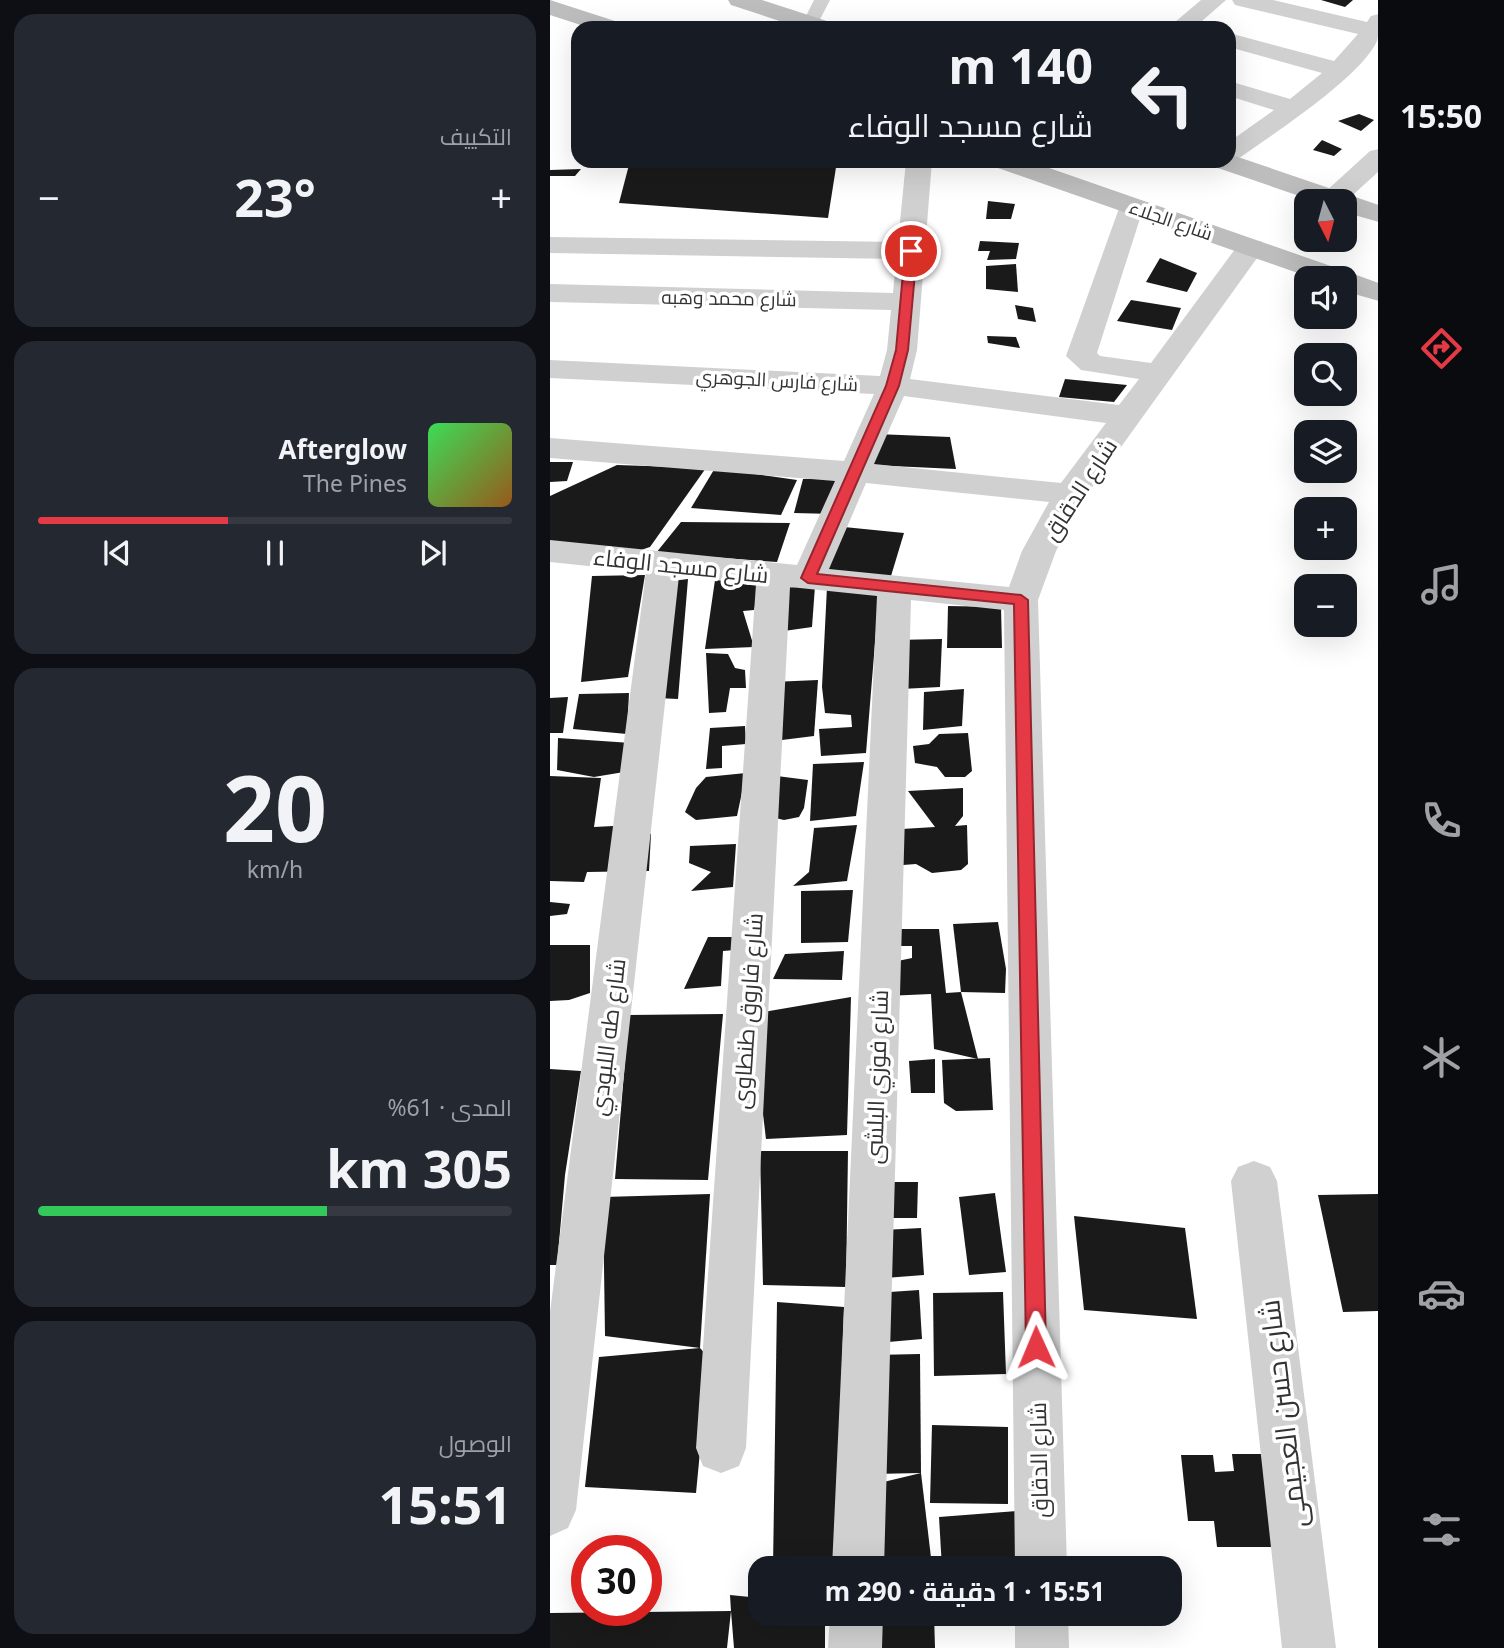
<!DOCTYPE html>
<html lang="ar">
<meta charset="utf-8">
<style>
body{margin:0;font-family:"Noto Sans",Cairo,sans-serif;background:#242831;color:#f1f3f6;direction:rtl;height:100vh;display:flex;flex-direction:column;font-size:26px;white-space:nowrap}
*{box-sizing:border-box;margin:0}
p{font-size:23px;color:#9ea1a6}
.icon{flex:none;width:38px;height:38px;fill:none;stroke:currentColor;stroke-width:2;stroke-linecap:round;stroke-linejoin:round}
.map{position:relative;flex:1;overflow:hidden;direction:ltr}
.side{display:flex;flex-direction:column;gap:14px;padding:14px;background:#0d0f14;width:550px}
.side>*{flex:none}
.hud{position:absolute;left:21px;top:21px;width:665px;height:147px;border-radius:21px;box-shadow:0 7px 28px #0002;direction:rtl;background:#171b24;color:#f1f3f6;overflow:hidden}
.needle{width:46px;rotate:174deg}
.controls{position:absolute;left:744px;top:189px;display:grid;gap:14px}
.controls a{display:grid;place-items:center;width:63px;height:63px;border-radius:14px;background:#171b24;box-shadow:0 7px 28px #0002;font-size:35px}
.speed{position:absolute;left:21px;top:1535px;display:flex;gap:14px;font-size:35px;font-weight:700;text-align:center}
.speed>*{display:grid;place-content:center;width:91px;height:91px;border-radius:50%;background:#171b24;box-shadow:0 7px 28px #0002;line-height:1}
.speed .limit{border:10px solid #d22;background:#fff;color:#111}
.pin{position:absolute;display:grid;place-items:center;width:60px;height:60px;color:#fff;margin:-30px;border:4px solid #fff;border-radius:50%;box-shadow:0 2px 7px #0007}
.me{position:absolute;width:77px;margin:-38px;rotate:359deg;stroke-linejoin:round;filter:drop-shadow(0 0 5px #0008)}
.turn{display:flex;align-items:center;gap:24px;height:147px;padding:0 28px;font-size:32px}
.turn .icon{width:91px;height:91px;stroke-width:2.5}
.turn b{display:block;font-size:49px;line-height:60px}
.big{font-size:52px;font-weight:700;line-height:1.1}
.side .tile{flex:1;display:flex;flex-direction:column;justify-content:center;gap:10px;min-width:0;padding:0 24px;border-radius:21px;background:#242831}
.side .dial{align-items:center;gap:0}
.dial b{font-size:91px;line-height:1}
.song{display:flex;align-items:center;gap:21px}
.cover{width:84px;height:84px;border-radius:10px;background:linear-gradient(135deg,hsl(130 70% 55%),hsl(30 70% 35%))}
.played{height:7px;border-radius:4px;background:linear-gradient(90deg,#e63946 40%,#363941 40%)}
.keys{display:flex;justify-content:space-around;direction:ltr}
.heat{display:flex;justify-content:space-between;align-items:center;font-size:38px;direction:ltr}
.charge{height:10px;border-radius:5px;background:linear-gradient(90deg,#34c759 61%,#363941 0)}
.trip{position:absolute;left:198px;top:1556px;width:434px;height:70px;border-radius:21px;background:#171b24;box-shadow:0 7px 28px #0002;font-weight:700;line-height:70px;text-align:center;direction:rtl}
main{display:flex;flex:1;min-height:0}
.tab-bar{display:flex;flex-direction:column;width:126px;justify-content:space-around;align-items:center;background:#090b0e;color:#9ea1a6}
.tab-bar .icon{width:49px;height:49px}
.tab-bar .on{color:#e63946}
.tab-bar b{font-size:32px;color:#f1f3f6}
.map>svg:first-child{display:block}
.building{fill:#1a1a1a}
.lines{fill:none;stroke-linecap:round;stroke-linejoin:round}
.service{fill:#d0d0d0;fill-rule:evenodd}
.minor{fill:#d0d0d0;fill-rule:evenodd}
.secondary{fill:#bdbdbd;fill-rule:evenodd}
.route{fill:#e63946;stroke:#96252e;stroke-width:2}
.labels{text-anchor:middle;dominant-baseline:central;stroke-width:7;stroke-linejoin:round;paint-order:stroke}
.far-street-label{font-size:19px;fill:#333;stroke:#fff}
.street-label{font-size:23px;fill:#333;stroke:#fff}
.near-street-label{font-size:28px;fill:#333;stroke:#fff}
</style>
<main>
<nav class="tab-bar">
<b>15:50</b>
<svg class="icon on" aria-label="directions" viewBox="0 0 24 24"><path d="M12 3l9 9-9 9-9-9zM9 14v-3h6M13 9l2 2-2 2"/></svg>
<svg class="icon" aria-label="music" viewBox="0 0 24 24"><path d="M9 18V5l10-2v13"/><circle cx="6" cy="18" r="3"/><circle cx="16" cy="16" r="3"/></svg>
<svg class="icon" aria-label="phone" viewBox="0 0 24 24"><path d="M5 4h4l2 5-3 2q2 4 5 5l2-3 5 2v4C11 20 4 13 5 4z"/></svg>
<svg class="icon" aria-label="climate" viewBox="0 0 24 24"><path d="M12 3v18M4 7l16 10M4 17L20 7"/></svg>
<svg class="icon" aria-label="car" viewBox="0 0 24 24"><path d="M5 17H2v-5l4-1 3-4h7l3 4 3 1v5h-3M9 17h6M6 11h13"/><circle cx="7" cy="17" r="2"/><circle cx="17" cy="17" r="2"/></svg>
<svg class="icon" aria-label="filters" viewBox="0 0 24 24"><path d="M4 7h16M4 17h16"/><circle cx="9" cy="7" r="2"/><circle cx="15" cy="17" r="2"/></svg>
</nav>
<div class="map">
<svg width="829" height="1648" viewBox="0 0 829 1648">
<rect width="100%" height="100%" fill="#fff"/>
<!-- building -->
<g class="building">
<polygon points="771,0 803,0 795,7"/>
<polygon points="809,114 824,120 811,131 788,121"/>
<polygon points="772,140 792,149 784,156 763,150"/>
<polygon points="80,161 287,161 278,218 69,203"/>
<polygon points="31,169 25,176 0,176 0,170"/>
<polygon points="438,201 465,204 461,219 436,219"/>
<polygon points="430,241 469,243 466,259 437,260 440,251 428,251"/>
<polygon points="610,258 647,273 637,292 596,282"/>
<polygon points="466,264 468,292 436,289 436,266"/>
<polygon points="581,300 631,308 622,330 567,321"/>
<polygon points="465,305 483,308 486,322 468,319"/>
<polygon points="437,336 466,337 470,348 438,343"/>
<polygon points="515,379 577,385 564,402 509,397"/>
<polygon points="326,434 400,437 406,469 320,465"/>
<polygon points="0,462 23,462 17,481 0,482"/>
<polygon points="67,465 156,468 100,547 88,551 0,545 0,496"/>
<polygon points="165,468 247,480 231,515 141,508"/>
<polygon points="294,477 283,514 244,513 253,479"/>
<polygon points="131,522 240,523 227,562 106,553"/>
<polygon points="294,527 354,533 341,576 277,571"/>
<polygon points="95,575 78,677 31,682 42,576"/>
<polygon points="138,579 128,699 107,698 122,581"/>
<polygon points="165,580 211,583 204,610 193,611 204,647 155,649"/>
<polygon points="265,586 262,627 234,631 229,588"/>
<polygon points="277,587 329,594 316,753 271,756 269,729 302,727 301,715 275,713 272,687"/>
<polygon points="398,606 451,607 452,648 397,648"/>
<polygon points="392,639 390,687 351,689 345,640"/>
<polygon points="156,653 178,654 185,668 195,670 196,688 180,688 176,712 159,713"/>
<polygon points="268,680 264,736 224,741 222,682"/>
<polygon points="414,689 412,726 373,730 374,692"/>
<polygon points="79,693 77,734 23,729 29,694"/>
<polygon points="18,697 13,733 0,733 0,698"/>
<polygon points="195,726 196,744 172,746 172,768 156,769 160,728"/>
<polygon points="418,733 422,771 415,777 395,777 387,767 365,763 363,746 379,744 389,734"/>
<polygon points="8,738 81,743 80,771 44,777 7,770"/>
<polygon points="314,762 306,816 260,821 263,764"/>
<polygon points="196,773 187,816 146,820 135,812 146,788 156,777"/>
<polygon points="219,775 258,780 254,808 249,817 234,820 221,817"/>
<polygon points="0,776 51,778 44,827 83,825 101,834 99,871 37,872 34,882 0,881"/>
<polygon points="413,788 413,816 405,826 417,825 418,864 411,870 382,873 366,864 353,865 352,829 385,827 358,791"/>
<polygon points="307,825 297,881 243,886 259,872 264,828"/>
<polygon points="186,844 183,887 141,891 161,872 139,863 140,846"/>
<polygon points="303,890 298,942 251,943 251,891"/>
<polygon points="0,902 20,904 17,914 0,916"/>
<polygon points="448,922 456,969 455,993 411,992 403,924"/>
<polygon points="339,929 389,929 396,993 411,992 428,1059 384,1049 381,994 336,996 338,963 362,958 362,946 340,946"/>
<polygon points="158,937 183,937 185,950 173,951 171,986 134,989"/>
<polygon points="0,945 40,945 40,993 19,1000 0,1001"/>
<polygon points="294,951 292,980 223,979 235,954"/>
<polygon points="301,997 297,1135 216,1139 201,1014"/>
<polygon points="173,1014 158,1180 65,1179 79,1015"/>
<polygon points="440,1058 443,1110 406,1111 394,1103 392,1060"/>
<polygon points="385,1059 385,1093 361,1093 359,1061"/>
<polygon points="0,1069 31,1071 15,1175 7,1265 0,1265"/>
<polygon points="210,1151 298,1151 296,1287 213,1285"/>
<polygon points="333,1182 368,1182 367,1218 333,1218"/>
<polygon points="445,1193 456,1272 419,1275 409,1197"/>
<polygon points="160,1194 150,1348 55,1336 53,1197"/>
<polygon points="829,1194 829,1311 793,1312 768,1195"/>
<polygon points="524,1216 635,1228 647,1319 534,1310"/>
<polygon points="371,1228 374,1275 335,1278 333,1230"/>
<polygon points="369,1290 372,1339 327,1343 325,1293"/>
<polygon points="453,1292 456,1374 384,1376 383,1293"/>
<polygon points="227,1302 294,1307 285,1568 223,1568"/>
<polygon points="150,1348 159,1358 146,1493 35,1487 49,1357"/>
<polygon points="370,1354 371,1473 323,1474 324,1355"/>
<polygon points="382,1425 458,1427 458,1504 380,1503"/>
<polygon points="682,1454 725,1454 738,1547 667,1547 664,1521 638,1521 631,1455 663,1455 665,1472 684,1471"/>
<polygon points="371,1473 382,1566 320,1568 321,1485"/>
<polygon points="467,1511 472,1568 392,1568 389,1517"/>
<polygon points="180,1595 210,1598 210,1614 275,1614 275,1648 184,1648 181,1611 177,1648 0,1648 0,1613 181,1611"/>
<polygon points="315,1614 384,1614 385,1648 316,1648"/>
</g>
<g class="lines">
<!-- service -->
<polygon class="service" points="264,0 280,0 266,27 254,27 252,24"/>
<!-- minor -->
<g class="minor">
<polygon points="651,0 676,0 644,28 618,28"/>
<path d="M682,0H723L817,22L821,16L829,14C829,22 829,34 827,41C810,78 723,134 688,159L676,161H679V142L724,110L679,96V81L740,99L772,73L679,47V33L784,61L808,34L685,5Z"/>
<polygon points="829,149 829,171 794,203 771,201 774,193 820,151"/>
<path d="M356,161H382L367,350L360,379L569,405L589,379L531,370L516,356L572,200H590L594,206L547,353L550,356L601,363L691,241H711L715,247L535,497L506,551L488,600L517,1568H465L454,610L361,600L334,1568H282L327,596L240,587L196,1448L189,1466L171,1473L153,1466L146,1448L206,584L129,576L26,1510L18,1528L0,1536V1312L96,572L0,562V540L247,565L285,481L0,458V438L294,461L324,394L0,378V360L330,376L337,350L341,310L0,302V284L343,293L346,259L0,253V237L348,242ZM354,396L556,423L511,483L324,464ZM316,483L499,502L472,551L459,587L279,569Z"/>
<polygon points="704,1161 720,1167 727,1181 786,1648 732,1648 681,1181 688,1167"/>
<polygon points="280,1614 333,1614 332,1648 278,1648"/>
<polygon points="465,1614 518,1614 519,1648 465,1648"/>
</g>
<!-- secondary -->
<g class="secondary">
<polygon points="0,0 71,23 75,28 40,28 0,15"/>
<polygon points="178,0 212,0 283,23 287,28 251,28 181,5"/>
<polygon points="679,154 829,205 829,222 794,212 794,201 764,201 665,167 661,161 679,161"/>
<polygon points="441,161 479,161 798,272 829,283 829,301 794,291 794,278 762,278 445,167"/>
</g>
</g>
<!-- route -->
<polygon class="route" points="361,248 367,251 358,350 349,386 267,574 471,595 478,600 496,1347 493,1354 486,1356 479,1354 476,1347 464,604 258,583 251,578 336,386 346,350 355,251"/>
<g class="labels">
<!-- far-street labels -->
<g class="far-street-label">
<text transform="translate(621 220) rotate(19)">شارع الجلاء</text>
<text transform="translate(179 298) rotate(1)">شارع محمد وهبه</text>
<text transform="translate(227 380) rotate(3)">شارع فارس الجوهري</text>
</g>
<!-- street labels -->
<g class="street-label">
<text transform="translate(529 489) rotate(-57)">شارع الدقاق</text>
<text transform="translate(131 565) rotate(6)">شارع مسجد الوفاء</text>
<text transform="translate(197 1011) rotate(-86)">شارع فاروق طنطاوى</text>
<text transform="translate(57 1037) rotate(-83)">شارع طه اللبودي</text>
<text transform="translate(326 1077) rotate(-88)">شارع فوزي البلشى</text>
<text transform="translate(488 1460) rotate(-91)">شارع الدقاق</text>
</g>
<!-- near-street labels -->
<g class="near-street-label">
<text transform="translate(732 1414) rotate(-97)">شارع حسن العجيمى</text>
</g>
</g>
</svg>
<div class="controls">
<a><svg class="needle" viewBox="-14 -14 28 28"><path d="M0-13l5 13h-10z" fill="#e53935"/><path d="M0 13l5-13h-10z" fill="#9ea1a6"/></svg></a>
<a><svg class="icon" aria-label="sound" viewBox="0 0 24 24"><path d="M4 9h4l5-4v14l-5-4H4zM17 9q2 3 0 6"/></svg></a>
<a><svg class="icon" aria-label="search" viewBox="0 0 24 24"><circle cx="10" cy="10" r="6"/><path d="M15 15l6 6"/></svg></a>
<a><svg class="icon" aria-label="layers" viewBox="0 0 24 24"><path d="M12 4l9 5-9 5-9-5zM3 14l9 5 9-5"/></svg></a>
<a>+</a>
<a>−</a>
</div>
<div class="speed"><div class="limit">30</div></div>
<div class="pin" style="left:361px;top:251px;background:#d93025"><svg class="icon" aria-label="arrive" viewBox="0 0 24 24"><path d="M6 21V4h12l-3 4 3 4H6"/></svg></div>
<svg class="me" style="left:486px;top:1347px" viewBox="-20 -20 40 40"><path d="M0-17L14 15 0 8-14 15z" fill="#e63946" stroke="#fff" stroke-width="4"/></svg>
<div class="trip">15:51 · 1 دقيقة · 290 m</div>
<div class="hud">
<div class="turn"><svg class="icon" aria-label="left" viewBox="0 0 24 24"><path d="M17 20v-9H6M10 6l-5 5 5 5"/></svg><div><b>140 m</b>شارع مسجد الوفاء</div></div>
</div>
</div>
<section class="side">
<div class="tile"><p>التكييف</p>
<div class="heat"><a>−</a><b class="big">23°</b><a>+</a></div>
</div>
<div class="tile">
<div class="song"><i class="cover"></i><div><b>Afterglow</b><p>The Pines</p></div></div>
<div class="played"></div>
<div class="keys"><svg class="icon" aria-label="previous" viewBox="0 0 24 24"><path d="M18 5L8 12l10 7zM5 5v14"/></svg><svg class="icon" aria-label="pause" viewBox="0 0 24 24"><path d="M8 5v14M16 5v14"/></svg><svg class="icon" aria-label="next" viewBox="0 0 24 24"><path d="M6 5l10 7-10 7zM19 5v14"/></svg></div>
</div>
<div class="tile dial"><b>20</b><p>km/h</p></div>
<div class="tile"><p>المدى · 61%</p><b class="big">305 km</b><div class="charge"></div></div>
<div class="tile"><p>الوصول</p><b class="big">15:51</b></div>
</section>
</main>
